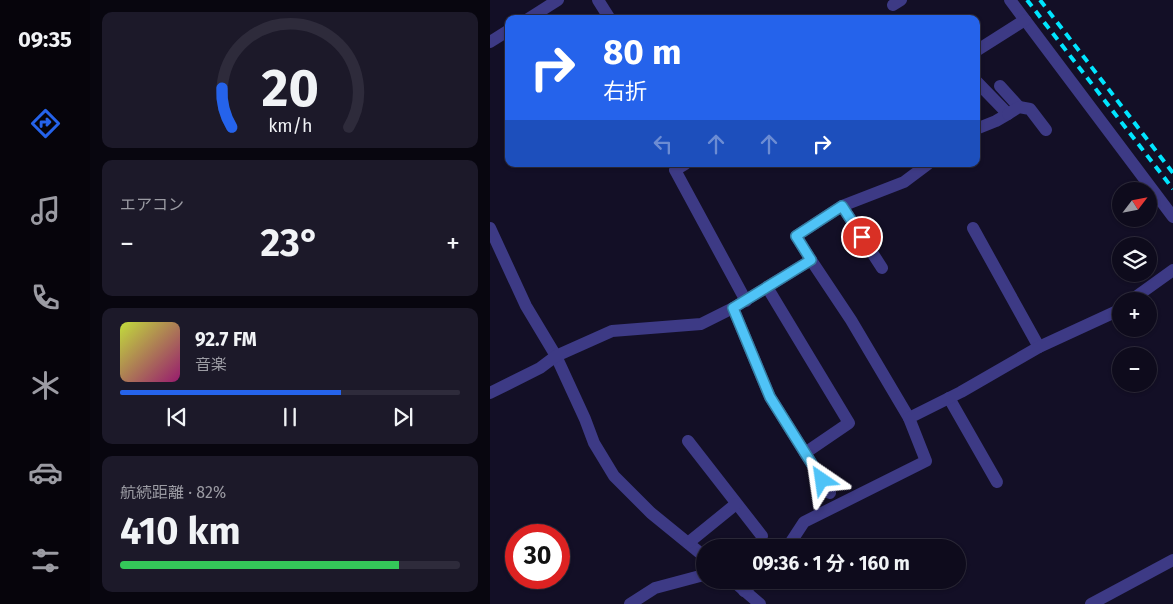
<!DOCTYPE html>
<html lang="ja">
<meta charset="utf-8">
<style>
body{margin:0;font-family:"Fira Sans","Noto Sans JP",sans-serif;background:#1c1929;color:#f1f3f6;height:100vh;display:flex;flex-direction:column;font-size:19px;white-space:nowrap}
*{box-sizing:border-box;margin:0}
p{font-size:16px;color:#9b9ba3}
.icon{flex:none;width:28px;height:28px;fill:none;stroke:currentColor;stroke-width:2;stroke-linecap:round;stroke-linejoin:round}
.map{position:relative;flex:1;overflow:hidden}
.details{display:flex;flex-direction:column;gap:12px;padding:12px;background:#08060f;width:400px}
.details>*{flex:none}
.guide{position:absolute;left:15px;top:15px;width:475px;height:152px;border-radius:10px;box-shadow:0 1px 4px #0004,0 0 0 1px #2e2b3b;background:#2563eb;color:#fff;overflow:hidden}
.needle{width:32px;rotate:58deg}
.fabs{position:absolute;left:622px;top:182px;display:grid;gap:10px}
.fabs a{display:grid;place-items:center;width:45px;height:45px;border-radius:50%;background:#0e0b1c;box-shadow:0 1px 4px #0004,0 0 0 1px #2e2b3b;font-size:25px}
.speed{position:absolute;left:15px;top:524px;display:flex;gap:10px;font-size:25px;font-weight:700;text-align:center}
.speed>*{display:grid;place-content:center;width:65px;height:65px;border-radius:50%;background:#0e0b1c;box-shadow:0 1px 4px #0004,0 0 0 1px #2e2b3b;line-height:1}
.speed .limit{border:8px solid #d22;background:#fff;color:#111}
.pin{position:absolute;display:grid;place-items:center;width:42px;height:42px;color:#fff;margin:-21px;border:2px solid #fff;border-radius:50%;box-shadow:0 1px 5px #0007}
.me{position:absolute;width:55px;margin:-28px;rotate:328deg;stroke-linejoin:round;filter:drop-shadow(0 0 4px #0008)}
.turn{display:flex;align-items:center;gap:18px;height:105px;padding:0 15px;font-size:22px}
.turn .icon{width:65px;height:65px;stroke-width:2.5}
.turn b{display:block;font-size:35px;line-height:42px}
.lanes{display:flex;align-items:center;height:48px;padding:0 15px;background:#0003;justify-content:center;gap:25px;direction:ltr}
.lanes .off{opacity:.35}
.big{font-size:38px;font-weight:700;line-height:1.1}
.details .tile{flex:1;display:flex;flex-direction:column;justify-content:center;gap:8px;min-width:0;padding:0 18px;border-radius:10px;background:#1c1929}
.details .dial{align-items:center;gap:0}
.dial svg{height:130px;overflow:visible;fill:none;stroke:#2e2b3b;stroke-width:7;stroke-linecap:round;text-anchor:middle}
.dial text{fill:#f1f3f6;stroke:none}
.song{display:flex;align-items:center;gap:15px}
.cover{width:60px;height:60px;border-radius:8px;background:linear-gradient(135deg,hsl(70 70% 55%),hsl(320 70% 35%))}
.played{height:5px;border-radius:2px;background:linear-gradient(90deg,#2563eb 65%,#2e2b3b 65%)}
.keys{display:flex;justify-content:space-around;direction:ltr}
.heat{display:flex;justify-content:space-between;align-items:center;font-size:28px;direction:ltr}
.charge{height:8px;border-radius:4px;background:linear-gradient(90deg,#34c759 82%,#2e2b3b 0)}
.trip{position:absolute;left:206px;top:539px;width:270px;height:50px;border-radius:25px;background:#0e0b1c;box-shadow:0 1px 4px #0004,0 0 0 1px #2e2b3b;font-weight:700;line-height:50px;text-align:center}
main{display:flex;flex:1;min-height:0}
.menu{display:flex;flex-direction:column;width:90px;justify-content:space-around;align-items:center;background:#06040b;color:#9b9ba3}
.menu .icon{width:35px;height:35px}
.menu .on{color:#2563eb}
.menu b{font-size:22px;color:#f1f3f6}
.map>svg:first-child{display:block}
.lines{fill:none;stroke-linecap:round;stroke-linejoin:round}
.minor{stroke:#3d3a85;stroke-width:12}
.rail{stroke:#00e5ff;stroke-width:4;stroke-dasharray:8 6;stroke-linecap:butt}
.route-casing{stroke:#337fa1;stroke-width:12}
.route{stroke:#4fc3f7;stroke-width:9}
</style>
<main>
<nav class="menu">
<b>09:35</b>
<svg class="icon on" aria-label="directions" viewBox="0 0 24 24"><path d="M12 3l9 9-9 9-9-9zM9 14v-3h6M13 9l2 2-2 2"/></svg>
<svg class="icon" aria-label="music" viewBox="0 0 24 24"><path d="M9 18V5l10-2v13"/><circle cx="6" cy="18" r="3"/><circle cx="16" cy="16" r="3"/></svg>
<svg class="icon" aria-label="phone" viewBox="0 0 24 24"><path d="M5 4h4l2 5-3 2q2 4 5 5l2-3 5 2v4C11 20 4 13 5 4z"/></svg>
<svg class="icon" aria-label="climate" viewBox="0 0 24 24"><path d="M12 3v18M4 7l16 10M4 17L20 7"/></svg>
<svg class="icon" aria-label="car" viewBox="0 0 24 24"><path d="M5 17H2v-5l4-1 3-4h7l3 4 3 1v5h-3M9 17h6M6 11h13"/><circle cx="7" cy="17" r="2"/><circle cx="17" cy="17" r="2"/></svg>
<svg class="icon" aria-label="filters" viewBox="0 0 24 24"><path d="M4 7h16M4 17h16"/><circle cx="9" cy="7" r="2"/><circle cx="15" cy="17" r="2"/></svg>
</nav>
<section class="details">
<div class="tile dial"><svg viewBox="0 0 100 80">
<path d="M14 69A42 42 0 1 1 86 69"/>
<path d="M14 69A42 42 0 0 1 8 45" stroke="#2563eb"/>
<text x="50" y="56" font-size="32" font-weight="700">20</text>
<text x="50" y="72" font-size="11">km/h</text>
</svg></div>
<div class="tile"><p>エアコン</p>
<div class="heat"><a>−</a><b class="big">23°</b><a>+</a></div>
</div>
<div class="tile">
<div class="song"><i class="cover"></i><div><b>92.7 FM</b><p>音楽</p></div></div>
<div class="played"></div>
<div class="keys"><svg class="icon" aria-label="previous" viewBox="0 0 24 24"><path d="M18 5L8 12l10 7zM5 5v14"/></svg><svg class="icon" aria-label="pause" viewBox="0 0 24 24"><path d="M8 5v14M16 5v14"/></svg><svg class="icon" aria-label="next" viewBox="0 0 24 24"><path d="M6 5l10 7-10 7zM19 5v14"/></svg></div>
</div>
<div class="tile"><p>航続距離 · 82%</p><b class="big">410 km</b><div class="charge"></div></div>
</section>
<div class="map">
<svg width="683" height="604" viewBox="0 0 683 604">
<rect width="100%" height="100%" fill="#130f26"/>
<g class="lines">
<!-- minor -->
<g class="minor">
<polyline points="108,0 120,19"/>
<polyline points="520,0 683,217"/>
<polyline points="403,5 411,0"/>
<polyline points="38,19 68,0"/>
<polyline points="0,42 19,30"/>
<polyline points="486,51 535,20"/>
<polyline points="486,81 518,114 506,121 486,129"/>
<polyline points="510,86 529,107"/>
<polyline points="518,114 529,107 540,109 556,130"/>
<polyline points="195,164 185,170 256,301"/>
<polyline points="352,206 392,268"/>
<polyline points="0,228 36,306 66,356 95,419 104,443 124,476 161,513 215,557"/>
<polyline points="483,228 549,347"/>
<polyline points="321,260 361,320 419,418"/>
<polyline points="277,287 359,423 315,453"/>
<polyline points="640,301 683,270"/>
<polyline points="243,308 280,397 340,493"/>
<polyline points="0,393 50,368 66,356 122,331 211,324 243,308 321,260 306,236 352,206 414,182 438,164"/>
<polyline points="459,398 507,482"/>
<polyline points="198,441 272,536"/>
<polyline points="198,543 246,504"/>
<polyline points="297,548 314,522 436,461 419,418 471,392 549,347 625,312 631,308"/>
<polyline points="242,580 270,604"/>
<polyline points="254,591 266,580"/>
<polyline points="140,604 165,588 210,576 215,572"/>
<polyline points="601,604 683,560"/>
</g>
<!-- rail -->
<g class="rail">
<polyline points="537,0 683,189"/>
<polyline points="550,0 683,173"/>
</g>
</g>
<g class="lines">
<!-- route casing -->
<g class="route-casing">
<polyline id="route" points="332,480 280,397 243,308 321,260 306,236 352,206 372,237"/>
</g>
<!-- route -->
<use href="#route" class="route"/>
</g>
</svg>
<div class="fabs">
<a><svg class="needle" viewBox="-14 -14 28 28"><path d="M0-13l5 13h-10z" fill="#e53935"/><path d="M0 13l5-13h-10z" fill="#9b9ba3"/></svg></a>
<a><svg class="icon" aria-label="layers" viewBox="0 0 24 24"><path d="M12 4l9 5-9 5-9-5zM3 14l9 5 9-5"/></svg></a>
<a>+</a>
<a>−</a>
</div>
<div class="speed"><div class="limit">30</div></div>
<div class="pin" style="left:372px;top:237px;background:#d93025"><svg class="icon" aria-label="arrive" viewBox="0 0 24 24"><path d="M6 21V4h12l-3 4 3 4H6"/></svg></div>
<svg class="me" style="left:332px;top:480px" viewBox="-20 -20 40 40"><path d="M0-17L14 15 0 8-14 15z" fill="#4fc3f7" stroke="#fff" stroke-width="4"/></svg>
<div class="trip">09:36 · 1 分 · 160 m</div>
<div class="guide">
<div class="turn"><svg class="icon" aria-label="right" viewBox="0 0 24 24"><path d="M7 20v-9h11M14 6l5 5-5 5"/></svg><div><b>80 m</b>右折</div></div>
<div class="lanes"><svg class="icon off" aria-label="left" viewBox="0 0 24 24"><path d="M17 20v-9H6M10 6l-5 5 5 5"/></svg><svg class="icon off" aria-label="ahead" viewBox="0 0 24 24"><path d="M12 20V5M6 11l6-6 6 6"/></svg><svg class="icon off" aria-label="ahead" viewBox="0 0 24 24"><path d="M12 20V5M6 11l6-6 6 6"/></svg><svg class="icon" aria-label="right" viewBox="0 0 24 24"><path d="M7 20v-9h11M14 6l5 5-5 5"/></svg></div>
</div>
</div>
</main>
